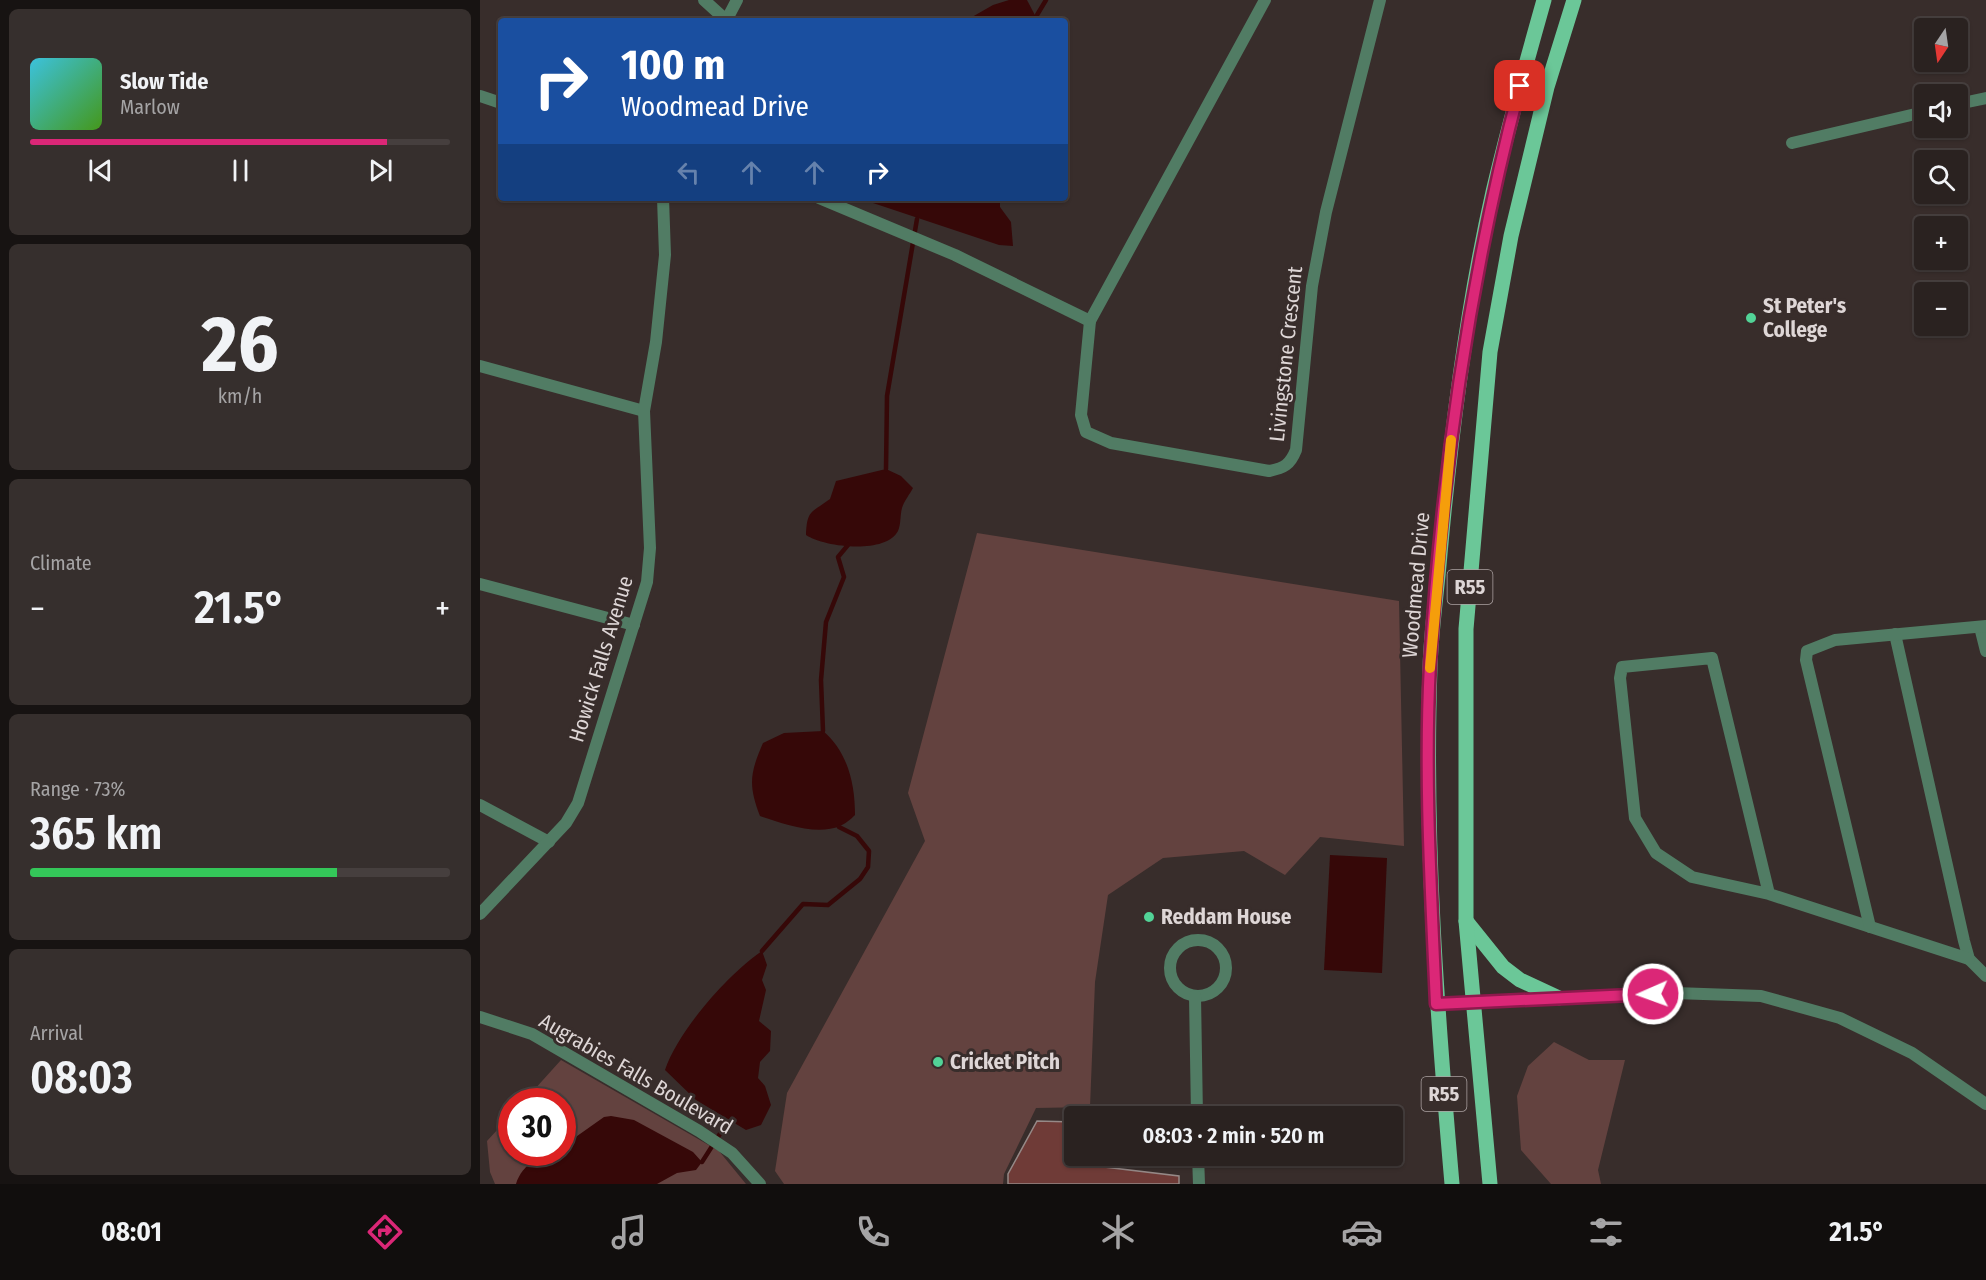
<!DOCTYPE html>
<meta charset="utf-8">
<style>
body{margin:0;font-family:"Fira Sans Condensed",sans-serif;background:#362f2d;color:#f1f3f6;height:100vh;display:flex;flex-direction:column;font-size:22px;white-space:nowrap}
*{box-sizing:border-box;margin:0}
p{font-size:20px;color:#a5a4a5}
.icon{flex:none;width:33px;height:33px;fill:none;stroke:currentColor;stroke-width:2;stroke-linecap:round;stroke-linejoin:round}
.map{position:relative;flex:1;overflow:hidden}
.drawer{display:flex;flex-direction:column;gap:9px;padding:9px;background:#171312;width:480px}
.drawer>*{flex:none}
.top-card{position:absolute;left:18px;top:18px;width:570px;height:183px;border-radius:6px;box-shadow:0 2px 4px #0004,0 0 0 2px #463f3e;background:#1a4fa0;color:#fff;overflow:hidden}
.needle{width:39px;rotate:193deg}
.buttons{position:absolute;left:1434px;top:18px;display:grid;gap:12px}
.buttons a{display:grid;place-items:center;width:54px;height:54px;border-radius:6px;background:#2a2220;box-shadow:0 2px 4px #0004,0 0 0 2px #463f3e;font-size:30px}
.speed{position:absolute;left:18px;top:1088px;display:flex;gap:12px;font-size:30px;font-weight:700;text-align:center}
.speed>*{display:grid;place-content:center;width:78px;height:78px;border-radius:50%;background:#2a2220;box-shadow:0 2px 4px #0004,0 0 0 2px #463f3e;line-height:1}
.speed .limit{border:9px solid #d22;background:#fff;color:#111}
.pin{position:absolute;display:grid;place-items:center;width:51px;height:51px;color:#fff;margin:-26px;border-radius:12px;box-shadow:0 3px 9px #0006}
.me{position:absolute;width:66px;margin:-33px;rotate:268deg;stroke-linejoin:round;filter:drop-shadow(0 0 4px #0008)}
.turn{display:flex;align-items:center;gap:21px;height:126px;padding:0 24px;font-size:27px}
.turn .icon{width:78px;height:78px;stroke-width:2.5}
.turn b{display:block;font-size:42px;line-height:51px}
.lanes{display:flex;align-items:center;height:57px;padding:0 24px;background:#0003;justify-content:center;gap:30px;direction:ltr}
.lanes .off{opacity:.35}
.big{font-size:45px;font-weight:600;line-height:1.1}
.drawer .card{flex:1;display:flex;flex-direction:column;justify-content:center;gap:9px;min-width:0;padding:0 21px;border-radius:9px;background:#362f2d}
.drawer .dial{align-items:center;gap:0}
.dial b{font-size:78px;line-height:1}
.song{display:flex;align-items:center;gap:18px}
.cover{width:72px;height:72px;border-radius:9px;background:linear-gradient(135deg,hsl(190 70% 55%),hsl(100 70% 35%))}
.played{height:6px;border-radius:3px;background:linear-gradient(90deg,#db2777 85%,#463f3e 85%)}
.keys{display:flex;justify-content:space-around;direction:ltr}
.heat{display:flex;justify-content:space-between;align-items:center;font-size:33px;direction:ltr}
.charge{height:9px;border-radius:4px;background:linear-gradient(90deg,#34c759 73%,#463f3e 0)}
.trip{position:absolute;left:584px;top:1106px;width:339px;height:60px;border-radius:6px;background:#2a2220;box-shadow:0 2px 4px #0004,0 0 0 2px #463f3e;font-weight:600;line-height:60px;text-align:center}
.tab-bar{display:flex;height:96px;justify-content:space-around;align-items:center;background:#110e0d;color:#a5a4a5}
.tab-bar .icon{width:42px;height:42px}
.tab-bar .selected{color:#db2777}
.tab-bar b{font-size:27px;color:#f1f3f6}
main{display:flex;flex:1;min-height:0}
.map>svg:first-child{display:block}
.green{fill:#63423f}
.water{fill:#360808}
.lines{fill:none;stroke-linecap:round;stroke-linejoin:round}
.stream{stroke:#360808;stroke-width:4.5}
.building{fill:#6f3b37;stroke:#968987;stroke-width:1.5}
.minor{stroke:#517c64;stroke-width:12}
.primary{stroke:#6bc798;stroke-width:15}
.route-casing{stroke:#8e194d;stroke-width:15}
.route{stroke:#db2777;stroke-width:10}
.slow{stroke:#f59e0b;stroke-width:10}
.poi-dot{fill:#52d397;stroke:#382d2b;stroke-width:2}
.labels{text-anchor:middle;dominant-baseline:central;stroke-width:6;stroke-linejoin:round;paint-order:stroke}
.shield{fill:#382d2b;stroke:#aca3a3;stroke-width:1.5}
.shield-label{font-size:20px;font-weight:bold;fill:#ded6d6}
.poi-label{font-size:21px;font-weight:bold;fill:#ded6d6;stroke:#382d2b;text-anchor:start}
.street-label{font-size:21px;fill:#ded6d6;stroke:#382d2b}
</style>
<main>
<section class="drawer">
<div class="card">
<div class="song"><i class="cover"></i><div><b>Slow Tide</b><p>Marlow</p></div></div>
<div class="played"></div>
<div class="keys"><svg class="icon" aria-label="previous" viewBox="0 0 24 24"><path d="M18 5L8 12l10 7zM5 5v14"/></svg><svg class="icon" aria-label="pause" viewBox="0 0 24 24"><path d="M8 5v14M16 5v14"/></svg><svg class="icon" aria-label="next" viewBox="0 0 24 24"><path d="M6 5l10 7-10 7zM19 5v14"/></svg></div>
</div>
<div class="card dial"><b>26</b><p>km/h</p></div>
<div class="card"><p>Climate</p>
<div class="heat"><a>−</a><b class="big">21.5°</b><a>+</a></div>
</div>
<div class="card"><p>Range · 73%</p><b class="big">365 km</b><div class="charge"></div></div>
<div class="card"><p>Arrival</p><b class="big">08:03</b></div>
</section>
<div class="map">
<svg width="1506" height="1184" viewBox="0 0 1506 1184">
<rect width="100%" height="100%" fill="#382d2b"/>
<!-- green -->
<g class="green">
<polygon points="497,533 919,601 924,846 840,837 805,875 764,851 683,858 628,895 615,982 610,1107 556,1108 524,1174 523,1184 304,1184 295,1171 307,1093 445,841 428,793"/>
<polygon points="1074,1042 1109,1060 1145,1060 1118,1170 1121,1184 1071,1184 1041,1150 1037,1096 1048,1066"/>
<polygon points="81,1060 239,1151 266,1184 15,1184 10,1172 7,1141 31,1115 32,1152 82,1152 82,1101 44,1101"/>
</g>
<!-- water -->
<g class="water">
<polygon points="529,0 547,0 558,21 485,21 513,5"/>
<polygon points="390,198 520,198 520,207 531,222 533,246 519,245 393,203"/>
<path d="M406,469L421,476L433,488C430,494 424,501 422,508C420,515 421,525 418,531C405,555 344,547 326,535C327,510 331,513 350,499L356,481Z"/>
<path d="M343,731C368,752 375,784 375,815C371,819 365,824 360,826C336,836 302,823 280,816C268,785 270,773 283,743L304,733Z"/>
<polygon points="850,855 907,858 902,973 844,970"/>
<path d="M282,951L287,965L282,980L286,990L279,1021L291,1031L290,1051L280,1062L278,1078L285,1086L291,1105L281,1125L266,1130L216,1100L185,1070C198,1031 248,974 282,951Z"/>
<path d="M131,1116L154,1120L213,1152L222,1162L216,1170L197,1173L177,1184H36C42,1164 63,1152 82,1152L83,1146L124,1117Z"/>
</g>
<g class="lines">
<!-- stream -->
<g class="stream">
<polyline points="557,15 566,0"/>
<polyline points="406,469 407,396 437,219"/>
<polyline points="343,731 341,680 346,622 364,577 358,557 368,545"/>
<polyline points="282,951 323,904 348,905 380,879 388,867 389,851 377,836 359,827"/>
<polyline points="222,1162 250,1118"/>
</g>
</g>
<!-- building -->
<polygon class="building" points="557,1121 594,1122 594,1155 608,1155 608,1165 699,1176 699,1184 528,1184 528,1174"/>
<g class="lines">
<!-- minor -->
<g class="minor">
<polyline points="224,0 246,20"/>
<path d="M785,0L610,321L601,415L606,432L631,443L789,471C804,468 810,465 816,450L832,286L846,212L900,0"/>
<polyline points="246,21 257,0"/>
<polyline points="0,96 21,103"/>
<polyline points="1478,104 1506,98"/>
<polyline points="1312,143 1444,112"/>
<polyline points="339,198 475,255 610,321"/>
<polyline points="0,366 164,411"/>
<polyline points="0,584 154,625"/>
<polyline points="1500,627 1506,651"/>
<polyline points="1415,634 1484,941 1489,959 1506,976"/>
<polyline points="0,805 69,842"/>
<polyline points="1289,894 1232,658 1142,667 1140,678 1155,818 1176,853 1212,877 1289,894 1489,959"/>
<polyline points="0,914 86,823 98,803 167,582 170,548 164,411 176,342 185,255 183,198"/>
<polyline points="1390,927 1326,660 1327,651 1355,640 1506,626"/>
<circle cx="718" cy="968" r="28"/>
<polyline points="715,996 717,1116"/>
<polyline points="956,1004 1195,993 1281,996 1360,1018 1432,1053 1506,1104"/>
<polyline points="0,1017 52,1034 219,1131 252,1153 280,1184"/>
<polyline points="718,1155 719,1184"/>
</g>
<!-- primary -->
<g class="primary">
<polyline points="986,921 1023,967 1040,980 1079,998"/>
<path d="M972,1184C957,1012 944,841 950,668C951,630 957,592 960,554C971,432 986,311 1013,192C1028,127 1046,64 1064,0"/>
<polyline points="1010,1184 986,921 986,629 1010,352 1031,236 1067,87 1094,0"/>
</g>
</g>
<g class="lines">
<!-- route casing -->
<g class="route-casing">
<path id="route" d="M1040,86C990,275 962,469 950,664C944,777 951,891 956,1004L1173,994"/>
</g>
<!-- route -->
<use href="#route" class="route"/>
<!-- slow -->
<polyline class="slow" points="950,668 971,440"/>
</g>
<!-- markers -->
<g class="poi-dot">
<circle cx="1271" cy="318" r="6"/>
<circle cx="669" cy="917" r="6"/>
<circle cx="458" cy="1062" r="6"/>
</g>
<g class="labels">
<!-- shield labels -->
<g class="shield">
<rect x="967.5" y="570" width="45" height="34" rx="4.5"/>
<rect x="941.5" y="1077" width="45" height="34" rx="4.5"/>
</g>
<g class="shield-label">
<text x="990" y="587">R55</text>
<text x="964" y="1094">R55</text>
</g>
<!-- poi labels -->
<g class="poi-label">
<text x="1283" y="306">St Peter's<tspan x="1283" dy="24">College</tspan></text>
<text x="681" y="917">Reddam House</text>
<text x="470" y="1062">Cricket Pitch</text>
</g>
<!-- street labels -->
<g class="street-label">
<text transform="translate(806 354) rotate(-84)">Livingstone Crescent</text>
<text transform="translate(936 585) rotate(-85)">Woodmead Drive</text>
<text transform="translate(121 659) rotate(-73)">Howick Falls Avenue</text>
<text transform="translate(156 1074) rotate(30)">Augrabies Falls Boulevard</text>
</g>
</g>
</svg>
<div class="buttons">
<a><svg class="needle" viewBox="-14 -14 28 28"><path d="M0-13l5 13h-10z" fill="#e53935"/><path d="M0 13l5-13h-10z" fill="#a5a4a5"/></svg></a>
<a><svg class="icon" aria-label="sound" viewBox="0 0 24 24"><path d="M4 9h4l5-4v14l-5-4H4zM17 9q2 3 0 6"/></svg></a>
<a><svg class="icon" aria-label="search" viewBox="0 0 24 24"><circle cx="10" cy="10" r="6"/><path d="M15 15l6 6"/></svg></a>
<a>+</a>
<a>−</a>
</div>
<div class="speed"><div class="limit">30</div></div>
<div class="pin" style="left:1040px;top:86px;background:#d93025"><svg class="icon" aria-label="arrive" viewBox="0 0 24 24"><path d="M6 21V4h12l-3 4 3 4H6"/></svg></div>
<svg class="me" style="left:1173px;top:994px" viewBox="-20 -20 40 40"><circle r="17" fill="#db2777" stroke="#fff" stroke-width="3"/><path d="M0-11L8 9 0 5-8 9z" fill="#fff"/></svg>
<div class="trip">08:03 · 2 min · 520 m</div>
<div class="top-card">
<div class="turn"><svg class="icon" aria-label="right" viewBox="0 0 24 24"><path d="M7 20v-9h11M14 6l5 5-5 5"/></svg><div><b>100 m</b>Woodmead Drive</div></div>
<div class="lanes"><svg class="icon off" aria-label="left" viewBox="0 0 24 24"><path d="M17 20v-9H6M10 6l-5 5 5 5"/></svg><svg class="icon off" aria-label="ahead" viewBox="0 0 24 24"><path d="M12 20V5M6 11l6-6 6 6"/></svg><svg class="icon off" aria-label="ahead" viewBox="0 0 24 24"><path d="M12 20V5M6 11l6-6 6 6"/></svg><svg class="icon" aria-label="right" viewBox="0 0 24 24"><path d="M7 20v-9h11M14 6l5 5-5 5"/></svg></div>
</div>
</div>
</main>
<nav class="tab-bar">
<b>08:01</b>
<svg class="icon selected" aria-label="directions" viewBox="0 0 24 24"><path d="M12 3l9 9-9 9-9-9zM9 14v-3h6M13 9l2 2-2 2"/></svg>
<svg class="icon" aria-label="music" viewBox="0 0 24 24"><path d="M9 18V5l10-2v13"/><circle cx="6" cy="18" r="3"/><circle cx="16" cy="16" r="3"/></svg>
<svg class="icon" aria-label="phone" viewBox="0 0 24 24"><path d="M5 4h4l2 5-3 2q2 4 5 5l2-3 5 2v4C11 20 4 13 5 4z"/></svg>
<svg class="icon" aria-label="climate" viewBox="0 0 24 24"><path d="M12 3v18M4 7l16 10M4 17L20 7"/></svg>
<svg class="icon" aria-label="car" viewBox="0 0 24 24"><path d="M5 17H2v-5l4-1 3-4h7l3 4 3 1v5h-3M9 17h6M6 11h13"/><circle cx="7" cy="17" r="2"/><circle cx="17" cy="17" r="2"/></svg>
<svg class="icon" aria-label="filters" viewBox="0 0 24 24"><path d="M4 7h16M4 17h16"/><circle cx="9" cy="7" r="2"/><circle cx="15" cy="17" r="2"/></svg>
<b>21.5°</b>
</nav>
